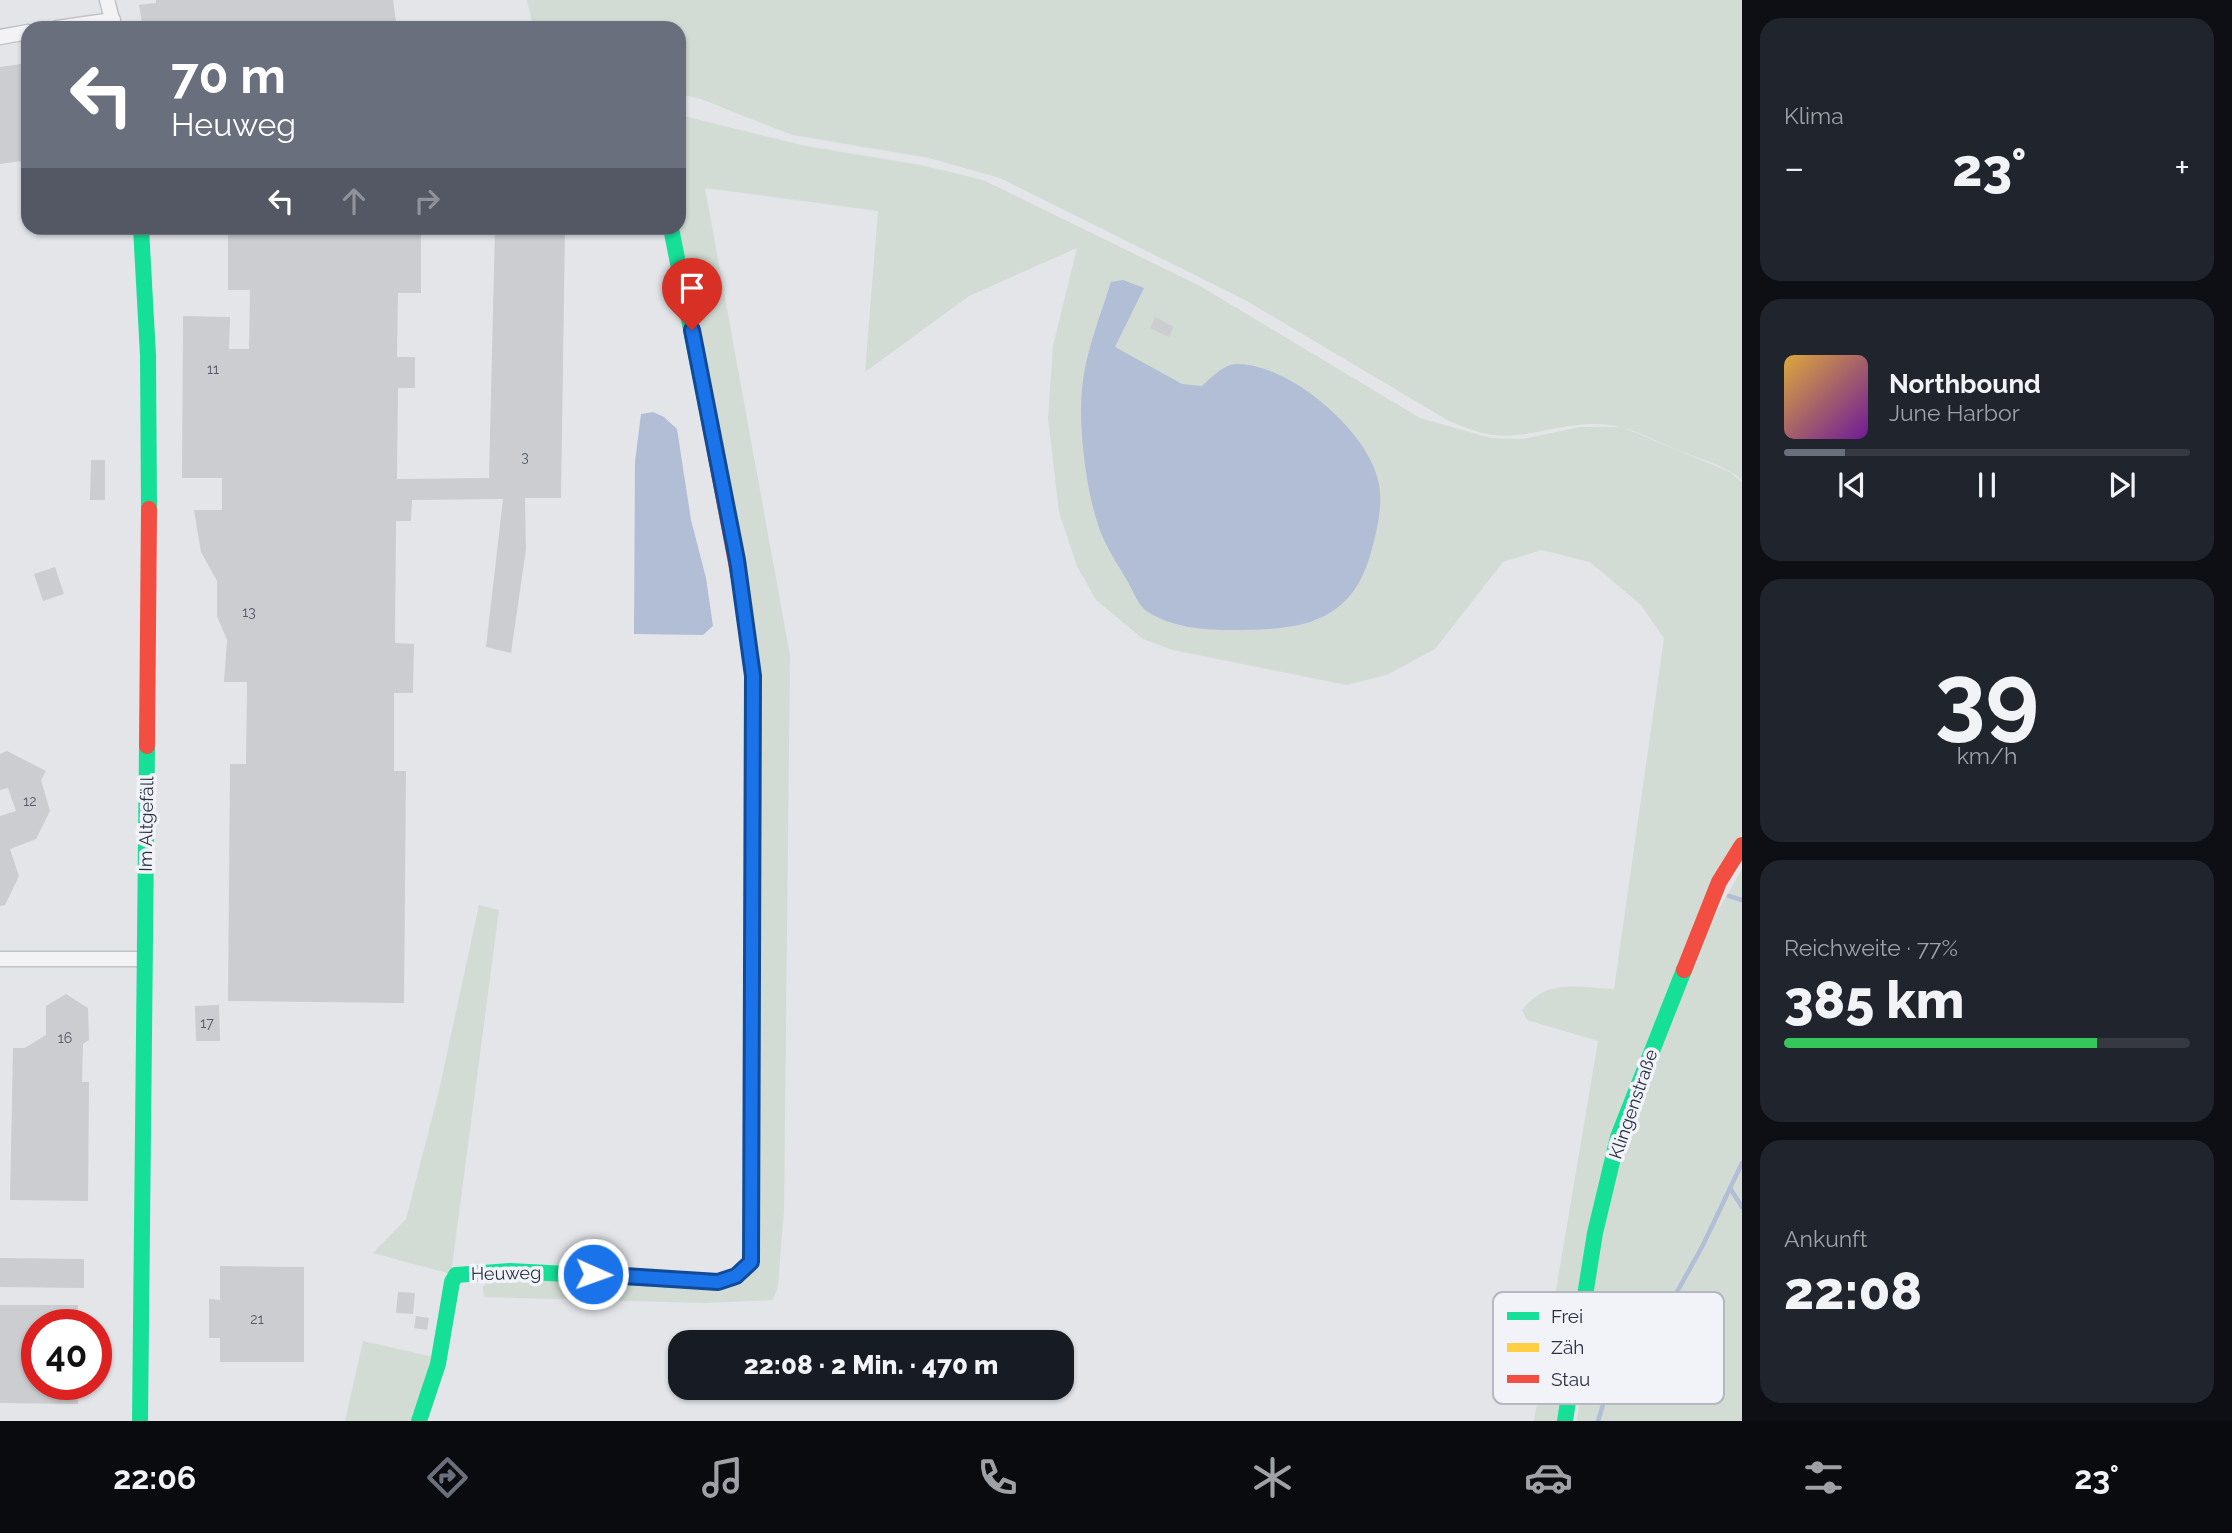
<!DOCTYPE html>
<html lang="de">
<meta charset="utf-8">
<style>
body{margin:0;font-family:Raleway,sans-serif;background:#20242c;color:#f1f3f6;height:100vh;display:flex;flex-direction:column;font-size:26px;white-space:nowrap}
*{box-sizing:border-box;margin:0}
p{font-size:23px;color:#9ea1a6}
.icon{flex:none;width:38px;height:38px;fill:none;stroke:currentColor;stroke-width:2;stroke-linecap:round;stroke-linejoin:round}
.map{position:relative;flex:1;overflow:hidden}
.sheet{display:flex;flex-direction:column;gap:18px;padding:18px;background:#0d0f14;width:490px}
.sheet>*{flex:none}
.banner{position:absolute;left:21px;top:21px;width:665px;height:214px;border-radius:21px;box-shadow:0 2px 5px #0004;background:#6a6f7d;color:#fff;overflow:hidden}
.speed{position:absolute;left:21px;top:1309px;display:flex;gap:14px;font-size:35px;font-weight:700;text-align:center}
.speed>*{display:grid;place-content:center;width:91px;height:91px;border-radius:50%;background:#171b24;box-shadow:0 2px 5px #0004;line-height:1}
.speed .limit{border:10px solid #d22;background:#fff;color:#111}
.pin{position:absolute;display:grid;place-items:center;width:60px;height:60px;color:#fff;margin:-72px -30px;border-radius:50% 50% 50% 0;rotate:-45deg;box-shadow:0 0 7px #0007}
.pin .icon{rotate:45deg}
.me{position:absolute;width:77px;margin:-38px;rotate:92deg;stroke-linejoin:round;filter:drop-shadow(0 0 5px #0008)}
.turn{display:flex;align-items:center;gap:24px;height:147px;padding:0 35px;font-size:32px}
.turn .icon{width:91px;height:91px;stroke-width:2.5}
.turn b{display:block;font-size:49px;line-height:60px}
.lanes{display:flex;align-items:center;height:66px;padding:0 35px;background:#0003;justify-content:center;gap:35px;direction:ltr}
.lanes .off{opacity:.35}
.big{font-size:52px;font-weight:800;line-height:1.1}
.sheet .card{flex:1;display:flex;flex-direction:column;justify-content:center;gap:10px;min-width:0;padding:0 24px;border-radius:21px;background:#20242c}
.sheet .dial{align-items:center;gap:0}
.dial b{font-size:91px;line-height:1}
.song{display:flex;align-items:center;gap:21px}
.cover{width:84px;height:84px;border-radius:10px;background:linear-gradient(135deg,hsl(40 70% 55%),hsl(280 70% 35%))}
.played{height:7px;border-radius:4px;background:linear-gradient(90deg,#6a6f7d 15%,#363941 15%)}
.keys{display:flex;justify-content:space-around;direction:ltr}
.heat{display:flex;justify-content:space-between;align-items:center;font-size:38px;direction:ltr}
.charge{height:10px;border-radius:5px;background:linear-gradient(90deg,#34c759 77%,#363941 0)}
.trip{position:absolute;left:668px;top:1330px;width:406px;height:70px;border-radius:21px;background:#171b24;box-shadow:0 2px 5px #0004;font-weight:800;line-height:70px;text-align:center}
.dock{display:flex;height:112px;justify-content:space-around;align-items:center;background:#090b0e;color:#9ea1a6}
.dock .icon{width:49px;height:49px}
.dock .on{color:#6a6f7d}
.dock b{font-size:32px;color:#f1f3f6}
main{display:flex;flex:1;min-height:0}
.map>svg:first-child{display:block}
.green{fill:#d2dcd4}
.water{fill:#b1bed5}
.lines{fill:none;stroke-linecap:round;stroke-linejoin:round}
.stream{stroke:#b1bed5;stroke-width:4.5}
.building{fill:#cbcdd1}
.street-casing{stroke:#c1c3c7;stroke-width:17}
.street{stroke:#f3f3f5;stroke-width:14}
.fast{stroke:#16e098;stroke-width:16}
.slow{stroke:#ffcf43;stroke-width:16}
.jam{stroke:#f24e42;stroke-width:16}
.route-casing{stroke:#114b97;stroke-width:18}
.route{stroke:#1a73e8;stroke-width:12}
.labels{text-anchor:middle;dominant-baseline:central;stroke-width:7;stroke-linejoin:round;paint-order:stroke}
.number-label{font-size:14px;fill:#525867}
.street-label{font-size:18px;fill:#293043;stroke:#f1f3f8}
.key{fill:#f1f3f8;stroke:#b5b8c2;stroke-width:2}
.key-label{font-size:19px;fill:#293043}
</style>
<main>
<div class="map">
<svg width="1742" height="1421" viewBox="0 0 1742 1421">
<rect width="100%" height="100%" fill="#e3e5e9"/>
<!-- green -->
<g class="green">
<path d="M527,0H1742V480C1722,463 1699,459 1675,449C1639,433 1619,420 1578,425C1520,432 1508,447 1449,421L1245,300L1000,178L929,158L792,135L701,99L679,94V28H533Z"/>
<path d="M679,115L806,146L921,165L983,180L1200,286L1420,418L1491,438L1523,439L1580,427H1622L1730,472L1742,482V834L1717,880L1613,1135L1559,1421H1534L1598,1041L1527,1020L1522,1010C1548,977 1578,988 1614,989L1664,638L1641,605L1590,562L1542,550L1503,562L1435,649L1387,675L1346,685L1173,650L1143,639L1096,600L1077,566L1059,512L1048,418L1053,346L1077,248L969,296L865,372L878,211L705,188L790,655L784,1209L778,1286L773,1300L705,1303L484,1297L483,1287L491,1278L741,1282L757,677L679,228Z"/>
<polygon points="1742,869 1742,1421 1577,1421 1601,1233 1620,1144 1708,928"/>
<polygon points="479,905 499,910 451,1274 373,1253 406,1219 438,1095"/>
<polygon points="363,1341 434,1357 410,1421 345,1421"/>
</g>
<!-- water -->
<g class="water">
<path d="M1123,280L1144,288L1115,347L1182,384L1202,386C1211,378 1224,364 1237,364C1290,364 1370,432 1379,484C1383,507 1377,530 1371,552C1351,627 1296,630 1229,630C1202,630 1172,627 1148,612C1139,607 1133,591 1128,582C1120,568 1111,555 1104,540C1087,503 1078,430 1082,389C1085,353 1100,317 1111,282Z"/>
<polygon points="653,412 664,417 677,429 691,520 706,578 713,626 703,635 634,634 635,462 641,414"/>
</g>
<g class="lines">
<!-- stream -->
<g class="stream">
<polyline points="1729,896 1742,900"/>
<polyline points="1730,1188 1742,1207"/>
<polyline points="1598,1421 1606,1395 1641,1357 1703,1245 1742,1163"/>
</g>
</g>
<!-- building -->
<g class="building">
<polygon points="156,0 393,0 397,28 143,28 139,5 156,3"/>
<polygon points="28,63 28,160 0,164 0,67"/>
<polygon points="228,228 421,228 421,293 398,293 397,357 415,357 415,388 398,388 397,479 489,478 495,228 565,228 561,498 525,498 526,549 511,653 486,647 503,499 412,500 411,521 396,521 395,643 414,644 413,693 394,693 394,771 406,771 404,1003 228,1001 230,764 246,764 247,682 224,682 227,640 217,616 217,581 201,552 194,510 222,510 222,478 182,478 183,316 230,317 229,349 249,349 250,290 228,290"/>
<polygon points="1155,317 1174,327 1169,337 1150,328"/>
<polygon points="91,460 105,460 105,500 90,500"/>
<polygon points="55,567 64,594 43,601 34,574"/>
<polygon points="7,751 46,771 41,780 50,811 36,839 10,849 19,876 5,905 0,906 0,816 16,811 8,788 0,790 0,754"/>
<polygon points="66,994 88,1008 89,1040 83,1044 82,1082 89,1082 88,1201 10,1200 13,1048 25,1048 46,1035 46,1006"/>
<polygon points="219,1005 220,1041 196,1041 195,1006"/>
<polygon points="0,1258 84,1259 84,1288 0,1287"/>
<polygon points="220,1266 304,1267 304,1362 220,1362 220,1338 209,1338 209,1299 220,1300"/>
<polygon points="398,1292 415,1293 413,1314 396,1313"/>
<polygon points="0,1305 78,1305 78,1325 37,1325 37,1384 78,1384 78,1404 0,1403"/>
<polygon points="416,1316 429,1318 427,1330 414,1328"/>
</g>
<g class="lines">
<!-- street casing -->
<g class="street-casing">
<g id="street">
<polyline points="107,0 114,27"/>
<polyline points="57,28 113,20"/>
<polyline points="0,37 28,32"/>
<polyline points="0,959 144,959"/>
</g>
</g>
<!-- street -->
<use href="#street" class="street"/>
<!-- fast -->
<g class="fast">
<polyline points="141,228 148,355 149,509"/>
<polyline points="671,228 708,415"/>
<polyline points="140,1421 147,746"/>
<polyline points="419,1421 438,1364 452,1282 456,1275 510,1271 718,1282 736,1276 751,1262 752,958"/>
<polyline points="1565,1421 1595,1233 1618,1137 1684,970"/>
</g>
<!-- slow -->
<polyline class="slow" points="741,589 753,676 752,958"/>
<!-- jam -->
<g class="jam">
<polyline points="708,415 741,589"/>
<polyline points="147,746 149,509"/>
<polyline points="1684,970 1719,882 1742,845"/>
</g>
</g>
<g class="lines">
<!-- route casing -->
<g class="route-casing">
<polyline id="route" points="593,1274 718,1282 736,1276 751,1262 753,676 737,560 692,330"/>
</g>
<!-- route -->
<use href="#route" class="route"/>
</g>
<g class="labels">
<!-- number labels -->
<g class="number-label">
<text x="213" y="369">11</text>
<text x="525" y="457">3</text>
<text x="249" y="612">13</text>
<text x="30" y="801">12</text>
<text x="207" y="1023">17</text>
<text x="65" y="1038">16</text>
<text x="257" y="1319">21</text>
</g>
<!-- street labels -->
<g class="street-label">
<text transform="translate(146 824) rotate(-89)">Im Altgefäll</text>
<text transform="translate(1633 1104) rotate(-71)">Klingenstraße</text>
<text transform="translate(506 1273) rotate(-1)">Heuweg</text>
</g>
</g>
<!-- legend -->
<rect x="1493" y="1292" width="231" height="112" rx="10" class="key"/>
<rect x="1507" y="1312" width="32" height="8" fill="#16e098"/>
<rect x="1507" y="1343" width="32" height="9" fill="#ffcf43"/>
<rect x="1507" y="1375" width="32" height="8" fill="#f24e42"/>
<g class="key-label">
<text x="1551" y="1323">Frei</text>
<text x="1551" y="1354">Zäh</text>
<text x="1551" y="1386">Stau</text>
</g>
</svg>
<div class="speed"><div class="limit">40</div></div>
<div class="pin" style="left:692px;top:330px;background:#d93025"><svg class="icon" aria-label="arrive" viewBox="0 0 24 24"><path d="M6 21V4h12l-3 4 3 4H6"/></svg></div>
<svg class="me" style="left:593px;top:1274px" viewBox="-20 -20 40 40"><circle r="17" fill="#1a73e8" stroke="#fff" stroke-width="3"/><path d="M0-11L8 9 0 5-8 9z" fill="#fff"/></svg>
<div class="trip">22:08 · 2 Min. · 470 m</div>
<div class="banner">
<div class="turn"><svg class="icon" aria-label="left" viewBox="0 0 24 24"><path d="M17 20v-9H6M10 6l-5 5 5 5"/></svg><div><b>70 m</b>Heuweg</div></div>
<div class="lanes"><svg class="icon" aria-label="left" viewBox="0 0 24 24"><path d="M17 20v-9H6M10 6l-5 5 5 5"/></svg><svg class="icon off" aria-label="ahead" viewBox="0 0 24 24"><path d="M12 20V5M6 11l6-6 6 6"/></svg><svg class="icon off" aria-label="right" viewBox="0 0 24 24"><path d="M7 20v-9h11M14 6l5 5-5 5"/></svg></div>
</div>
</div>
<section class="sheet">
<div class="card"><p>Klima</p>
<div class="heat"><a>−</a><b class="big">23°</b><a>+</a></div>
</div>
<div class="card">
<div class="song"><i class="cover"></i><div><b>Northbound</b><p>June Harbor</p></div></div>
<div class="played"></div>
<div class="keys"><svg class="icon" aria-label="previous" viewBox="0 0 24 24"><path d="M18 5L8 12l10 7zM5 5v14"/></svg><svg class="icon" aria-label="pause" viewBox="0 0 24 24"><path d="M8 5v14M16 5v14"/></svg><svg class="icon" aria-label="next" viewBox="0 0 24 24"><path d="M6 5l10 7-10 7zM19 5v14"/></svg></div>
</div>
<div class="card dial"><b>39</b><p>km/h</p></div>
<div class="card"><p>Reichweite · 77%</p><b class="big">385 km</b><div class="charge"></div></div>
<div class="card"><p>Ankunft</p><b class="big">22:08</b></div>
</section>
</main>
<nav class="dock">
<b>22:06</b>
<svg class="icon on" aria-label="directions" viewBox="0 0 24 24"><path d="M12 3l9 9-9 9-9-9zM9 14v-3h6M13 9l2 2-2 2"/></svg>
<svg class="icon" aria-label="music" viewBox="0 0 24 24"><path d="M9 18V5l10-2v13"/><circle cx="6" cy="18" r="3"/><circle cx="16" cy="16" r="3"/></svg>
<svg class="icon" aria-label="phone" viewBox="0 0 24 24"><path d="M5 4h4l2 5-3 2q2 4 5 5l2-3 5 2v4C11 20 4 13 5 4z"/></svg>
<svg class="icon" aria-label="climate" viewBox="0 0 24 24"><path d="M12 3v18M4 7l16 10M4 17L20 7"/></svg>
<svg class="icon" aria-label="car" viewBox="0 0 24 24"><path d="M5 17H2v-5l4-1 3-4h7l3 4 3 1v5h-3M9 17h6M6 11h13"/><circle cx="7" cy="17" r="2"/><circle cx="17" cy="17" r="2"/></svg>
<svg class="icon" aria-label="filters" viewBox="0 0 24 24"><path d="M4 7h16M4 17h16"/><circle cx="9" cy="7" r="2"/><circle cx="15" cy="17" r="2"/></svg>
<b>23°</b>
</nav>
